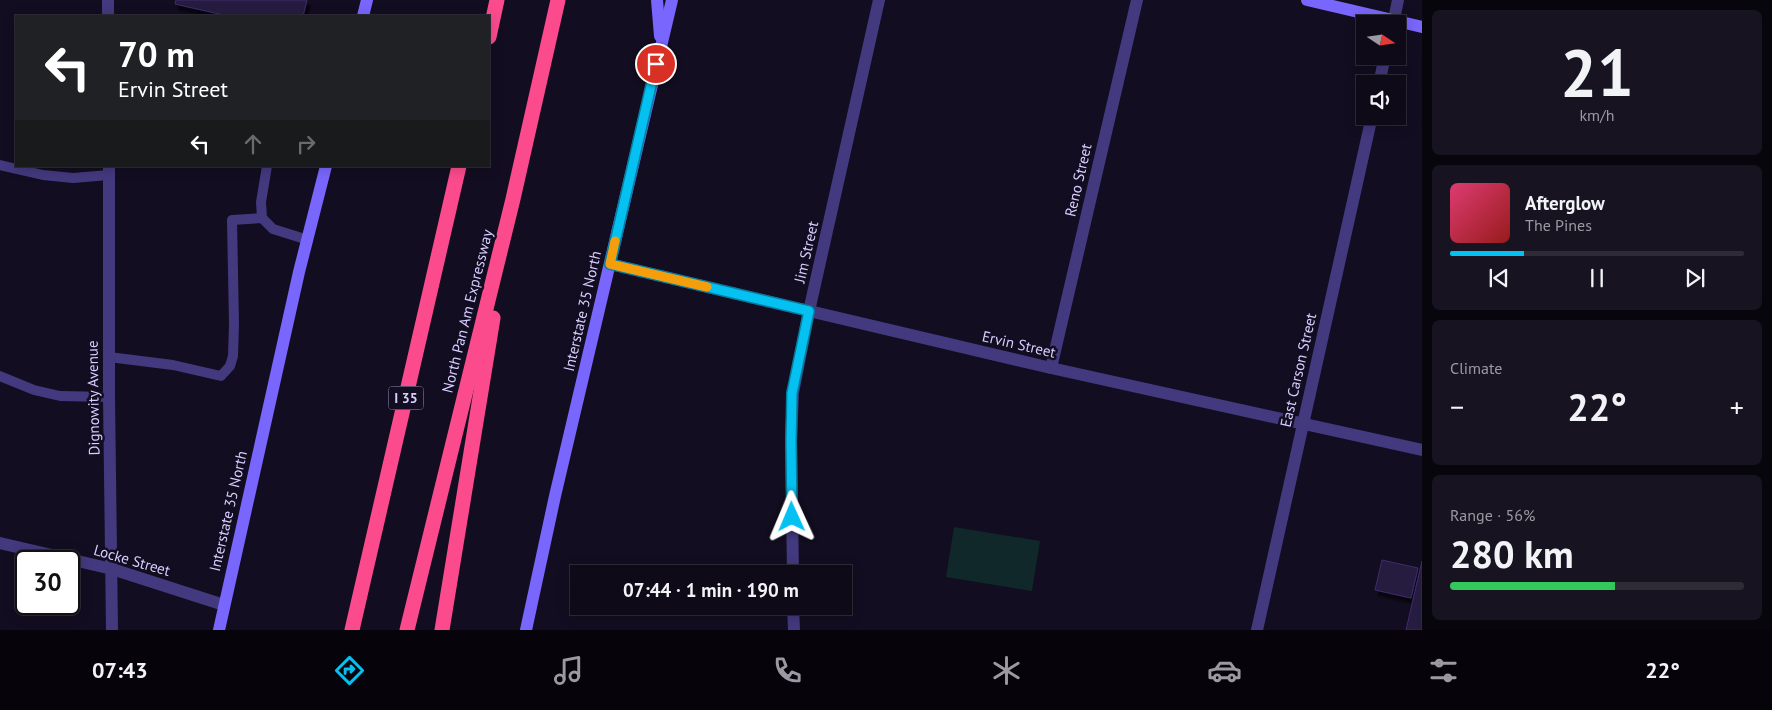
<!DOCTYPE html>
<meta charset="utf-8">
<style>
body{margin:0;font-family:"PT Sans",sans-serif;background:#171321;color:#f1f3f6;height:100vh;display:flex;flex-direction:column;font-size:19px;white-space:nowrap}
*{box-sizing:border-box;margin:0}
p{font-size:16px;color:#9b9aa2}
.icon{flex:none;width:28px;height:28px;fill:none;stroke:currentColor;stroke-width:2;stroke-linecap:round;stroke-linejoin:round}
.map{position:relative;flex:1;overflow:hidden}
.details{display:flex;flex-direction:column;gap:10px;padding:10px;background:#08060d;width:350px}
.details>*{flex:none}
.guide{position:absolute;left:15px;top:15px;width:475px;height:152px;border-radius:0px;box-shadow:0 2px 12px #0003,0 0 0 1px #2e2b37;background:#202124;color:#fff;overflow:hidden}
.needle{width:32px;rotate:103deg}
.tools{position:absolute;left:1356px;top:15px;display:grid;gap:10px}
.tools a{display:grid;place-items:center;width:50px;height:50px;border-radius:0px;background:#0e0a18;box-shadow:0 2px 12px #0003,0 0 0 1px #2e2b37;font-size:25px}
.speed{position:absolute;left:15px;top:550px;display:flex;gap:10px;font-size:25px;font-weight:700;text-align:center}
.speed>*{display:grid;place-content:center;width:65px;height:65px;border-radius:50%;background:#0e0a18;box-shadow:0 2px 12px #0003,0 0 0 1px #2e2b37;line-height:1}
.speed .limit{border:2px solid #111;border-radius:8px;background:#fff;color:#111}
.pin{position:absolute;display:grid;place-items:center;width:42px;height:42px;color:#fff;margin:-21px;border:2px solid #fff;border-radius:50%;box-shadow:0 1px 5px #0007}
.me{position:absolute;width:55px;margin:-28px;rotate:359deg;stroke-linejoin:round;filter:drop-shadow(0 0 4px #0008)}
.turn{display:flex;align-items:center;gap:18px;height:105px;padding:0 20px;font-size:22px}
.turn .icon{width:65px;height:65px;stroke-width:2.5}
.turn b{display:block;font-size:35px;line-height:42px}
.lanes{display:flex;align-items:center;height:48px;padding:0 20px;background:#0003;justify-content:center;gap:25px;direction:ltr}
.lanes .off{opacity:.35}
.big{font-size:38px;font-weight:700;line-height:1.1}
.details .card{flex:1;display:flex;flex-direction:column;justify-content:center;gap:8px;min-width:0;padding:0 18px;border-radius:8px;background:#171321}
.details .dial{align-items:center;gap:0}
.dial b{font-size:65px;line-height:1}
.song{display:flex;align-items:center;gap:15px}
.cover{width:60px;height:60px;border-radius:8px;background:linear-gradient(135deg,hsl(340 70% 55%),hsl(0 70% 35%))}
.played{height:5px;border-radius:2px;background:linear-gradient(90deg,#05c1f1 25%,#2e2b37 25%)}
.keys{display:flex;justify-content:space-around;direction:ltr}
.heat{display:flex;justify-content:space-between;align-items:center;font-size:28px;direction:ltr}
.charge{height:8px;border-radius:4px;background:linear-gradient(90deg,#34c759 56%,#2e2b37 0)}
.trip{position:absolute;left:570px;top:565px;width:282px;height:50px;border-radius:0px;background:#0e0a18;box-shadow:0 2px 12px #0003,0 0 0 1px #2e2b37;font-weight:700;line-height:50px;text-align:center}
.menu{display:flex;height:80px;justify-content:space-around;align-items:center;background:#06040a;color:#9b9aa2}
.menu .icon{width:35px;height:35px}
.menu .active{color:#05c1f1}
.menu b{font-size:22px;color:#f1f3f6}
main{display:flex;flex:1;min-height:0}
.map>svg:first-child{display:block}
.green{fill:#102829}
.building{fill:#251a40;stroke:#3f2c6c;filter:url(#shadow)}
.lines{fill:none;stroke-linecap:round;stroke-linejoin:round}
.service{stroke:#43397e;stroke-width:10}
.minor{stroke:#43397e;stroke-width:12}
.secondary{stroke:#7966fc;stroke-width:12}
.motorway{stroke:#fb4b8d;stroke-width:15}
.route-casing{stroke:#037d9d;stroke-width:12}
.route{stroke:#05c1f1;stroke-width:9}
.slow{stroke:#f59e0b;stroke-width:9}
.labels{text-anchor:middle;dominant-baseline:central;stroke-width:5;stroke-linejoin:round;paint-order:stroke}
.shield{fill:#120d20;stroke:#9c93bb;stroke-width:1}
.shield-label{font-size:14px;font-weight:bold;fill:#d7cdfe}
.street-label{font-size:15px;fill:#d7cdfe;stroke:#120d20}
</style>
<main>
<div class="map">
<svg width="1422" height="630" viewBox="0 0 1422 630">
<defs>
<filter id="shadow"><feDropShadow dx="3" dy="5.5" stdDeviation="1" flood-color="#0009"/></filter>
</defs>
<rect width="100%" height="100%" fill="#120d20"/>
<!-- green -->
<polygon class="green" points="954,527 1040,541 1032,591 946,577"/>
<!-- building -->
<g class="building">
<polygon points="176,0 307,0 303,16 228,16 175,4"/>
<polygon points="1382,560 1418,568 1411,598 1375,590"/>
<polygon points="1422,561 1422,630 1406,630"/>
</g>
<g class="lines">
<!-- service -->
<g class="service">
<polyline points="0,165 43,175 73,178 109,175"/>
<polyline points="267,166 261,202 262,218 273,229 308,240"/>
<polyline points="109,357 173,365 221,376 230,366 233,356 234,324 232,220 262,218"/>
<polyline points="0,376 34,390 60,396 109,397"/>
</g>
<!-- minor -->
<g class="minor">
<polyline points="108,0 108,16"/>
<polyline points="1393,24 1398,0"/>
<polyline points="1379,84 1385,56"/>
<polyline points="109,166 109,397 112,630"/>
<polyline points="610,264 1051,368 1422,450"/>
<polyline points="1051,368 1137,0"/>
<polyline points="0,543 112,569 224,605"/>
<polyline points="793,574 791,441 793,393 809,311 879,0"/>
<polyline points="793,606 794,630"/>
<polyline points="1257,630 1372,116"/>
</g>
<!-- secondary -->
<g class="secondary">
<polyline points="657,0 660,36"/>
<polyline points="1307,0 1422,27"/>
<polyline points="363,16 367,0"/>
<polyline points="219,630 299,272 326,166"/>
<polyline points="526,630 555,496 672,0"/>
</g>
<!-- motorway -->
<g class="motorway">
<polyline points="489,37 497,0"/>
<polyline points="352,630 459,166"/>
<polyline points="407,630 513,199 558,0"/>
<polyline points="442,630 493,318"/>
</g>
</g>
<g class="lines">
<!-- route casing -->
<g class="route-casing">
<polyline id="route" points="656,64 610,264 809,311 792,393 791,441 792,517"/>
</g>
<!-- route -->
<use href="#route" class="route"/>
<!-- slow -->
<polyline class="slow" points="615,241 610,264 707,287"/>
</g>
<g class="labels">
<!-- shield labels -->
<rect class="shield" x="388.5" y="386.5" width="35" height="23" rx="4"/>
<g class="shield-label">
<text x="406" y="398">I 35</text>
</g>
<!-- street labels -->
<g class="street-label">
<text transform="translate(1078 180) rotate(-77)">Reno Street</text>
<text transform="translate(806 252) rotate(-77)">Jim Street</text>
<text transform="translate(467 311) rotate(-76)">North Pan Am Expressway</text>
<text transform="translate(582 311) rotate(-77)">Interstate 35 North</text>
<text transform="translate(1019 344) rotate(13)">Ervin Street</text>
<text transform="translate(1298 370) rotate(-77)">East Carson Street</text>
<text transform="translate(93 398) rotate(-91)">Dignowity Avenue</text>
<text transform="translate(228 511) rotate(-77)">Interstate 35 North</text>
<text transform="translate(132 560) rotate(16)">Locke Street</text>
</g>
</g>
</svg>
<div class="tools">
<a><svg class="needle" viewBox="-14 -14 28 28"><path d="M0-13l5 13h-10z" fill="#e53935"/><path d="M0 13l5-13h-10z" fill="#9b9aa2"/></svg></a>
<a><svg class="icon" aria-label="sound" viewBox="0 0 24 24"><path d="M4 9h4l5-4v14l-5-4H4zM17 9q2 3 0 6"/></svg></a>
</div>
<div class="speed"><div class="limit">30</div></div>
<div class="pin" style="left:656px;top:64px;background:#d93025"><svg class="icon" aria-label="arrive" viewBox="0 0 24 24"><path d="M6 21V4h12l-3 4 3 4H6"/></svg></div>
<svg class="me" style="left:792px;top:517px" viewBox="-20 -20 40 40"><path d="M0-17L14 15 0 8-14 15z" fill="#05c1f1" stroke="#fff" stroke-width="4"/></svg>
<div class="trip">07:44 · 1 min · 190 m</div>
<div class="guide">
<div class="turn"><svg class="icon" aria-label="left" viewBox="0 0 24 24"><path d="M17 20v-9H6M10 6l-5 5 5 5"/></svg><div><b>70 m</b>Ervin Street</div></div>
<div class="lanes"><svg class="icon" aria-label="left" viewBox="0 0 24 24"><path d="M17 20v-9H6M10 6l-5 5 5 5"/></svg><svg class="icon off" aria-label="ahead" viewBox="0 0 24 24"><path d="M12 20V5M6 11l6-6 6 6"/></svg><svg class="icon off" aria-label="right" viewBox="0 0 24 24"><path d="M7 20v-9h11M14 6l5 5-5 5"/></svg></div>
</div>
</div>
<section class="details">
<div class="card dial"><b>21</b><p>km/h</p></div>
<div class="card">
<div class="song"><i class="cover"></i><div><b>Afterglow</b><p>The Pines</p></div></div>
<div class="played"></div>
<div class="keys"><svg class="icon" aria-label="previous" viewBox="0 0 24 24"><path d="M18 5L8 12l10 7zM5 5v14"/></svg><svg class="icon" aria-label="pause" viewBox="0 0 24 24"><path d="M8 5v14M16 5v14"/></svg><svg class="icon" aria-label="next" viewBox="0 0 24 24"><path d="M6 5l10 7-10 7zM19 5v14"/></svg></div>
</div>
<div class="card"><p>Climate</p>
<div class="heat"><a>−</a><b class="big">22°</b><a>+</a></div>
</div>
<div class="card"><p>Range · 56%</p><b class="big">280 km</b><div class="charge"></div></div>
</section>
</main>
<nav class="menu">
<b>07:43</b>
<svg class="icon active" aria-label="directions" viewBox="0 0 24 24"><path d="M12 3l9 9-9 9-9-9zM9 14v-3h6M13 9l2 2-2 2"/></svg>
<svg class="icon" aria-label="music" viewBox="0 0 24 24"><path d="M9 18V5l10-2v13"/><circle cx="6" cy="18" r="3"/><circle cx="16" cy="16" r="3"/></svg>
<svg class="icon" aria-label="phone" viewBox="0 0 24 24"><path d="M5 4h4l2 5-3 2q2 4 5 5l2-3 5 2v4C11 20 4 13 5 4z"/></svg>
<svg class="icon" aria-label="climate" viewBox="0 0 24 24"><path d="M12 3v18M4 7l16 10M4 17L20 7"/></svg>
<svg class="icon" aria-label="car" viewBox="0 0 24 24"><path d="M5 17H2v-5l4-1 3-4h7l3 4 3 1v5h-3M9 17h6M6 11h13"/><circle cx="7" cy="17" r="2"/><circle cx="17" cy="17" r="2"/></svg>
<svg class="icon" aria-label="filters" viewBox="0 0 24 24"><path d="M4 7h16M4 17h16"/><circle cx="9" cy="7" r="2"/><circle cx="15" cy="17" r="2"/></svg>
<b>22°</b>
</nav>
